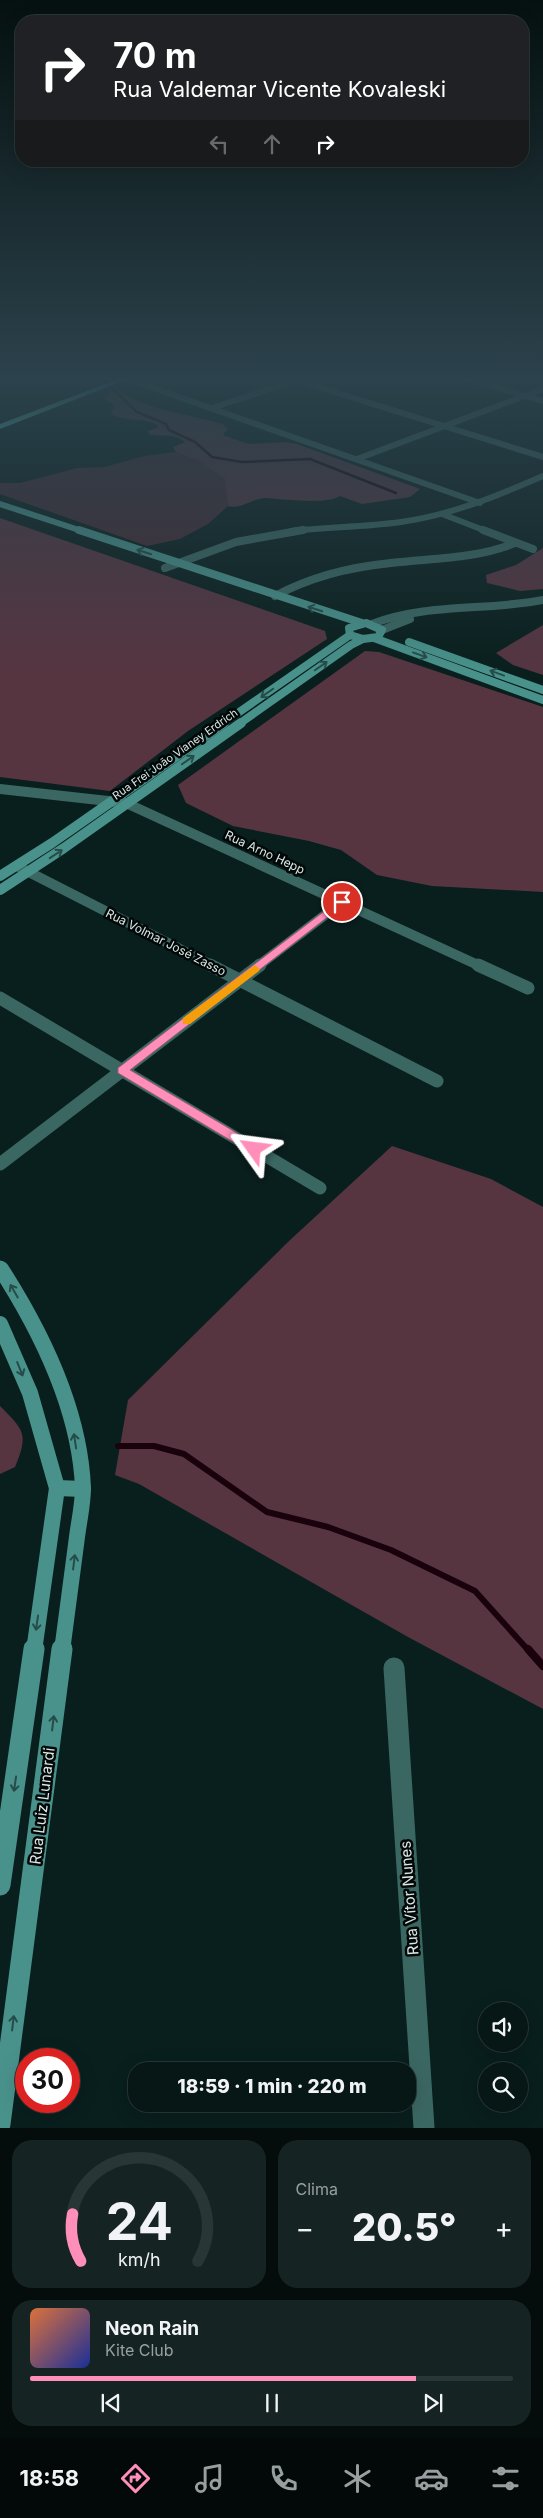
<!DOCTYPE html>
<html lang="pt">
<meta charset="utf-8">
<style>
body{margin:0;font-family:Inter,sans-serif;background:#152423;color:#f1f3f6;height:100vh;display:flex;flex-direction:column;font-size:19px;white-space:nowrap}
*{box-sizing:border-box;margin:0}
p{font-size:16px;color:#989fa1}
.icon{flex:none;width:28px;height:28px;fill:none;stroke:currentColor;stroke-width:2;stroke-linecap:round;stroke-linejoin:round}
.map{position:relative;height:2128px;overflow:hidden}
.panel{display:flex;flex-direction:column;gap:12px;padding:12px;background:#040d0c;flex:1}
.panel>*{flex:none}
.top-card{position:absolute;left:15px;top:15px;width:514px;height:152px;border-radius:20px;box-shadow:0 5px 20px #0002,0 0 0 1px #283635;background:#202124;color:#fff;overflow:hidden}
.fabs{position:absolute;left:478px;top:2002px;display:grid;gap:10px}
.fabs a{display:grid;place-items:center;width:50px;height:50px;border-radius:50%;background:#071716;box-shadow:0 5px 20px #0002,0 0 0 1px #283635;font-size:25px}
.speed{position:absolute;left:15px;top:2048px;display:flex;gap:10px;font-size:25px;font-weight:700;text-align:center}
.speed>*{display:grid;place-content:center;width:65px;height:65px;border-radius:50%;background:#071716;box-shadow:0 5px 20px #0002,0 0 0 1px #283635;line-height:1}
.speed .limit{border:8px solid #d22;background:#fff;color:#111}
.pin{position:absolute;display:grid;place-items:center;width:42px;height:42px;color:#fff;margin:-21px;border:2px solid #fff;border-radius:50%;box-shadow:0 1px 5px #0007}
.me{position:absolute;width:55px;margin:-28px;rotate:301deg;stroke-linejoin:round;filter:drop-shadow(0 0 4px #0008)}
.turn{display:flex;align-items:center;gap:18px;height:105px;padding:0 15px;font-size:22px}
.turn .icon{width:65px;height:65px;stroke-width:2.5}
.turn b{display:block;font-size:35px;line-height:42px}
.lanes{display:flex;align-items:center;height:48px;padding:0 15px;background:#0003;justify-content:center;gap:25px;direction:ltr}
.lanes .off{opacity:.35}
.big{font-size:38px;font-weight:800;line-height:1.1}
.panel .widget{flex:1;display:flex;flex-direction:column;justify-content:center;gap:8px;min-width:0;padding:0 18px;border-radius:20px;background:#152423}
.panel .dial{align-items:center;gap:0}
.dial svg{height:130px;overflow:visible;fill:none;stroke:#283635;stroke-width:7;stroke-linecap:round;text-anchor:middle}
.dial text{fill:#f1f3f6;stroke:none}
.song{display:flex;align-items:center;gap:15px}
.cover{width:60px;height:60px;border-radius:8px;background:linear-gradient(135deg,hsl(20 70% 55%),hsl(230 70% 35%))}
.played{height:5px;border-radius:2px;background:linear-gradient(90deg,#ff8eb9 80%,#283635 80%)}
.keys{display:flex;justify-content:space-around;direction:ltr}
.heat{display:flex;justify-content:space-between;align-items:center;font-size:28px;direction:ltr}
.panel .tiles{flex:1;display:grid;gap:12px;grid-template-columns:1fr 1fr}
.widget:last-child{grid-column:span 2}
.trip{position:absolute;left:128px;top:2062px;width:288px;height:50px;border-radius:20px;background:#071716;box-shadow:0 5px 20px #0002,0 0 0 1px #283635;font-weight:800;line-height:50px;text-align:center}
.dock{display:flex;height:80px;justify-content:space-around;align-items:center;background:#030909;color:#989fa1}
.dock .icon{width:35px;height:35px}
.dock .on{color:#ff8eb9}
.dock b{font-size:22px;color:#f1f3f6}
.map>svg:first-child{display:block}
.green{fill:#452c35}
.forest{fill:#563541}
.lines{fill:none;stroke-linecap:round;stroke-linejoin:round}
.stream-far2{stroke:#1a020c;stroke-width:2.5}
.stream-far1{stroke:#1a020c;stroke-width:6}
.stream{stroke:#1a020c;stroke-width:8}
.street-far4{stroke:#3b6762;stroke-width:6}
.street-far3{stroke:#3b6762;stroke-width:8}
.street-far2{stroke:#3b6762;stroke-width:10}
.street-far1{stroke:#3b6762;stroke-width:13}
.street{stroke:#3b6762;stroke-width:21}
.secondary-far5{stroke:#49928b;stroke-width:6}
.secondary-far4{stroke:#49928b;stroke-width:8}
.secondary-far3{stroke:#49928b;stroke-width:10}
.secondary-far2{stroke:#49928b;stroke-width:13}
.secondary-far1{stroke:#49928b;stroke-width:16}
.secondary{stroke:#49928b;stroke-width:21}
.highway{fill:#5bd3c7;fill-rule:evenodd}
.oneway{stroke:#264c49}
.route{fill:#ff8eb9;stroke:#a65c78}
.slow{fill:#f59e0b}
.labels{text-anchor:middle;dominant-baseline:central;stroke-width:5;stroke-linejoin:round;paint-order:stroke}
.far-street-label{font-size:11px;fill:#dae8e6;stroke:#020707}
.street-label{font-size:12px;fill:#dae8e6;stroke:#020707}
.near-street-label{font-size:15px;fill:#dae8e6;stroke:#020707}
</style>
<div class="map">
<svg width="543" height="2128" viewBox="0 0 543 2128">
<rect width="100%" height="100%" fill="#091f1d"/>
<!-- green -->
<path class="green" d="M176,452C188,456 219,466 225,479C228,485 227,499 228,506L208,524L180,539L147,546L0,494V483H20L77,468L104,467L145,456Z"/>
<!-- forest -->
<g class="forest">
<path d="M116,389L135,400L157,408L223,424L228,429L223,434L225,436L249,444L285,442L297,444L420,489L410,497L362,504L340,496C327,505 282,499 266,498C252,498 242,510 228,506L225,479L200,461L176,452L173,447L185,442C173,432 161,438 149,434L148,431L159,427C150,417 128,423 111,414L114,405L104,398Z"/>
<polygon points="0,518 325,631 327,639 188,731 110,791 0,777"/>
<polygon points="543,548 543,589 520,591 487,583 486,575 516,565"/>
<polygon points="543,625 543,675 513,665 496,653"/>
<polygon points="365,651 379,652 543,707 543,892 432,886 377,875 341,850 309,841 233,826 186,803 178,785"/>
<polygon points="392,1146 491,1179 543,1207 543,1709 408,1637 139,1484 115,1475 128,1400 289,1241"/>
<path d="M0,1406C24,1430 29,1434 15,1467L0,1474Z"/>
</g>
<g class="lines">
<!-- stream-far2 -->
<polyline class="stream-far2" points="113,389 137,412 166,424 169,430 195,442 212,457 242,462 310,459 396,493"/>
<!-- stream-far1 -->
<polyline class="stream-far1" points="118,1446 154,1446 184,1454 267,1512 328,1527 391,1550 475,1591 529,1651"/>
<!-- stream -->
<polyline class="stream" points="528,1649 543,1666"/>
<!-- street-far4 -->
<g class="street-far4">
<polyline points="460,377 543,401"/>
<polyline points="125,378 480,503"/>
<polyline points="296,380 543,457"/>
<polyline points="212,408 302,378"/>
<polyline points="357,459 543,389"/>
<polyline points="442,514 486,531"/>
<path d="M291,531C328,527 365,527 401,522C451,515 497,496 543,476"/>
</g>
<!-- street-far3 -->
<g class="street-far3">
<polyline points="483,530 533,549"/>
<polyline points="165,568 236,542 303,530"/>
<path d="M275,596C312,576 350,567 391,563C434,558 475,559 515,543"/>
<path d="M372,624C427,603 486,611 543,600"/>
<polyline points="382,630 410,619"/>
</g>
<!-- street-far2 -->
<g class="street-far2">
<polyline points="0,789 126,803 480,966"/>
<polyline points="19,867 213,966"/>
<polyline points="258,966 342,902"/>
</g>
<!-- street-far1 -->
<g class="street-far1">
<polyline points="210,965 437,1081"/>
<polyline points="478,965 528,988"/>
<polyline points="0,998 320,1188"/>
<polyline points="0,1164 260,965"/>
</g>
<!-- street -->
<polyline class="street" points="394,1668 424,2128"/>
<!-- secondary-far5 -->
<polyline class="secondary-far5" points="0,504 82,531"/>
<!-- secondary-far4 -->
<g class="secondary-far4">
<polyline points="79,530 362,623"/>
<polygon points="366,623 382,630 378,637 363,639 350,635 349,628"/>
<polyline points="374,638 543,700"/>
<polyline points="409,642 543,690"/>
<polyline points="222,724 350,635"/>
<polyline points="239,724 351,645 363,639"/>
</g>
<!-- secondary-far3 -->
<g class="secondary-far3">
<polyline points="0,876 52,843 224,723"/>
<polyline points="0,890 64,848 241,723"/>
</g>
<!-- secondary-far2 -->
<polyline class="secondary-far2" points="0,1267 2,1270"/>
<!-- secondary-far1 -->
<g class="secondary-far1">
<path d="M1,1269C42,1333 80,1411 83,1488C83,1504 79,1521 77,1537C72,1575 67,1613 62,1651"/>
<polyline points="0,1324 30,1393 57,1488 34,1651"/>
<polyline points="57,1488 83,1489"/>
</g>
<!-- secondary -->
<g class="secondary">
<polyline points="0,1885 34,1649"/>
<polyline points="0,2124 62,1649"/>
</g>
<!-- highway -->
<polygon class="highway" points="124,377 133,377 0,429 0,424"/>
</g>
<!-- one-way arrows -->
<defs><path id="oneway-shaft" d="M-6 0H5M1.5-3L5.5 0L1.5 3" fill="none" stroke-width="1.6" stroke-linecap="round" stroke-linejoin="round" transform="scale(1.25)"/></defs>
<g class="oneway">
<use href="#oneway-shaft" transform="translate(144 552) rotate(-162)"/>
<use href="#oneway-shaft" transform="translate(315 609) rotate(-162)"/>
<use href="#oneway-shaft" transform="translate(420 655) rotate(20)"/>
<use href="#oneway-shaft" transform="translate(321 666) rotate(-35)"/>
<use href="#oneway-shaft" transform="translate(497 673) rotate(-160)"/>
<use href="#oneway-shaft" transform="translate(267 693) rotate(145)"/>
<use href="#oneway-shaft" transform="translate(188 760) rotate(-35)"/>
<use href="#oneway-shaft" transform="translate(56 854) rotate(-33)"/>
<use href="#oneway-shaft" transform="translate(14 1291) rotate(-120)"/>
<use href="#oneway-shaft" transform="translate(20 1369) rotate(68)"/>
<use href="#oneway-shaft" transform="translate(75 1441) rotate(-99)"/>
<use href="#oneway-shaft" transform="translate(74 1562) rotate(-83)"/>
<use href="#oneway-shaft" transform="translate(37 1623) rotate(98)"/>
<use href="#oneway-shaft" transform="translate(53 1723) rotate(-83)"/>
<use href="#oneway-shaft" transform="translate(15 1784) rotate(98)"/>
<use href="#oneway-shaft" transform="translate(13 2023) rotate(-83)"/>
</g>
<!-- sky -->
<linearGradient id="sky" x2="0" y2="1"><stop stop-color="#051110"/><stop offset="0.56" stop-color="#2c424c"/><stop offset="1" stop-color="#2c424c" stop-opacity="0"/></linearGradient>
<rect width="543" height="675" fill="url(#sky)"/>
<!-- route -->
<polygon class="route" points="339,900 347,902 130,1070 259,1146 260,1149 259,1152 250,1152 118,1073 118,1068"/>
<!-- slow -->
<polygon class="slow" points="255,965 260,969 259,971 190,1024 183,1024 183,1018"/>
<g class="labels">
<!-- far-street labels -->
<g class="far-street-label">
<text transform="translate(175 754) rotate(-35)">Rua Frei João Vianey Erdrich</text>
</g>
<!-- street labels -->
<g class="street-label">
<text transform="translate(265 852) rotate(25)">Rua Arno Hepp</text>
<text transform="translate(166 942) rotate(27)">Rua Volmar José Zasso</text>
</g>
<!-- near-street labels -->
<g class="near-street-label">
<text transform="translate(42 1806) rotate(-83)">Rua Luiz Lunardi</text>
<text transform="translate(409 1898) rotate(-94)">Rua Vítor Nunes</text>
</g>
</g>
</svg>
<div class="fabs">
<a><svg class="icon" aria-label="sound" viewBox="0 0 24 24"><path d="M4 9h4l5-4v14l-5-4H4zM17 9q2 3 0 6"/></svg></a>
<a><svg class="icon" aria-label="search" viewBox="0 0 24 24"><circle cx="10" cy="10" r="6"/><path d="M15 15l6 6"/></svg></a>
</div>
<div class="speed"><div class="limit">30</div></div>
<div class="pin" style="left:342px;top:902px;background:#d93025"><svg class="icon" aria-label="arrive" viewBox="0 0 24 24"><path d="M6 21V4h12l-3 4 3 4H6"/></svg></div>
<svg class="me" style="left:254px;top:1149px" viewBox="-20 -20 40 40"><path d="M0-17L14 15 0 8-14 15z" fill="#ff8eb9" stroke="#fff" stroke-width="4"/></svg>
<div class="trip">18:59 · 1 min · 220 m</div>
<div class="top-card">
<div class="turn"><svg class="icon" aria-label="right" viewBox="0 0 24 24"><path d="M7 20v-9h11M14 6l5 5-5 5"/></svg><div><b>70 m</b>Rua Valdemar Vicente Kovaleski</div></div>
<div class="lanes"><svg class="icon off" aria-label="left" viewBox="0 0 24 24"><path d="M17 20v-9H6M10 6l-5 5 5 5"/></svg><svg class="icon off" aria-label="ahead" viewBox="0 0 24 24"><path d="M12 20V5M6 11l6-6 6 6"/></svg><svg class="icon" aria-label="right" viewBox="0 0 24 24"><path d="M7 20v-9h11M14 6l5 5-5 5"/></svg></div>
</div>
</div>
<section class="panel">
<div class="tiles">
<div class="widget dial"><svg viewBox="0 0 100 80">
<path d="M14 69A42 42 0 1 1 86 69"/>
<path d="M14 69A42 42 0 0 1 9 40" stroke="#ff8eb9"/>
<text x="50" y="56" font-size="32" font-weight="700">24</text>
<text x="50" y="72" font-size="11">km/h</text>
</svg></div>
<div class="widget"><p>Clima</p>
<div class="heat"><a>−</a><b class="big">20.5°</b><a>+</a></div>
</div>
<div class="widget">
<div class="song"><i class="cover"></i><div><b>Neon Rain</b><p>Kite Club</p></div></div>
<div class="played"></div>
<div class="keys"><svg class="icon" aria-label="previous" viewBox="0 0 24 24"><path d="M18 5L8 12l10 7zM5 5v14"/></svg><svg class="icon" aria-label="pause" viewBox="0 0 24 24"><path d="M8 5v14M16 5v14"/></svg><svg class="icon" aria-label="next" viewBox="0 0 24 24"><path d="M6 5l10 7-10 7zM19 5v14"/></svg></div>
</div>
</div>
</section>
<nav class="dock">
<b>18:58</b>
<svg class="icon on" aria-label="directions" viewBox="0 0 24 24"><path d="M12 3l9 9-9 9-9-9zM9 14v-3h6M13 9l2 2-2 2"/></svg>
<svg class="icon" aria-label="music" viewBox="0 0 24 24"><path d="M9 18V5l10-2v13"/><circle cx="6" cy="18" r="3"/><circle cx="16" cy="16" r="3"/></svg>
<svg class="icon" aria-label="phone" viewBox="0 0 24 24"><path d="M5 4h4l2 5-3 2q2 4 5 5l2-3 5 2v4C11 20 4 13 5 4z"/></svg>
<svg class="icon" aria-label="climate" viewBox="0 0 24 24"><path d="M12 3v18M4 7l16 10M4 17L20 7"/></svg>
<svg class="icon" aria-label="car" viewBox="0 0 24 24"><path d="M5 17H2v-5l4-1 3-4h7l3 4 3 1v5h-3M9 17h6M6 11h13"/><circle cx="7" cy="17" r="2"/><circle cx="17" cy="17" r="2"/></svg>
<svg class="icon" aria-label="filters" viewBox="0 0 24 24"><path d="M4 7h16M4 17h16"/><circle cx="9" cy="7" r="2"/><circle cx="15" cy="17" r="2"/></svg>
</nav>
